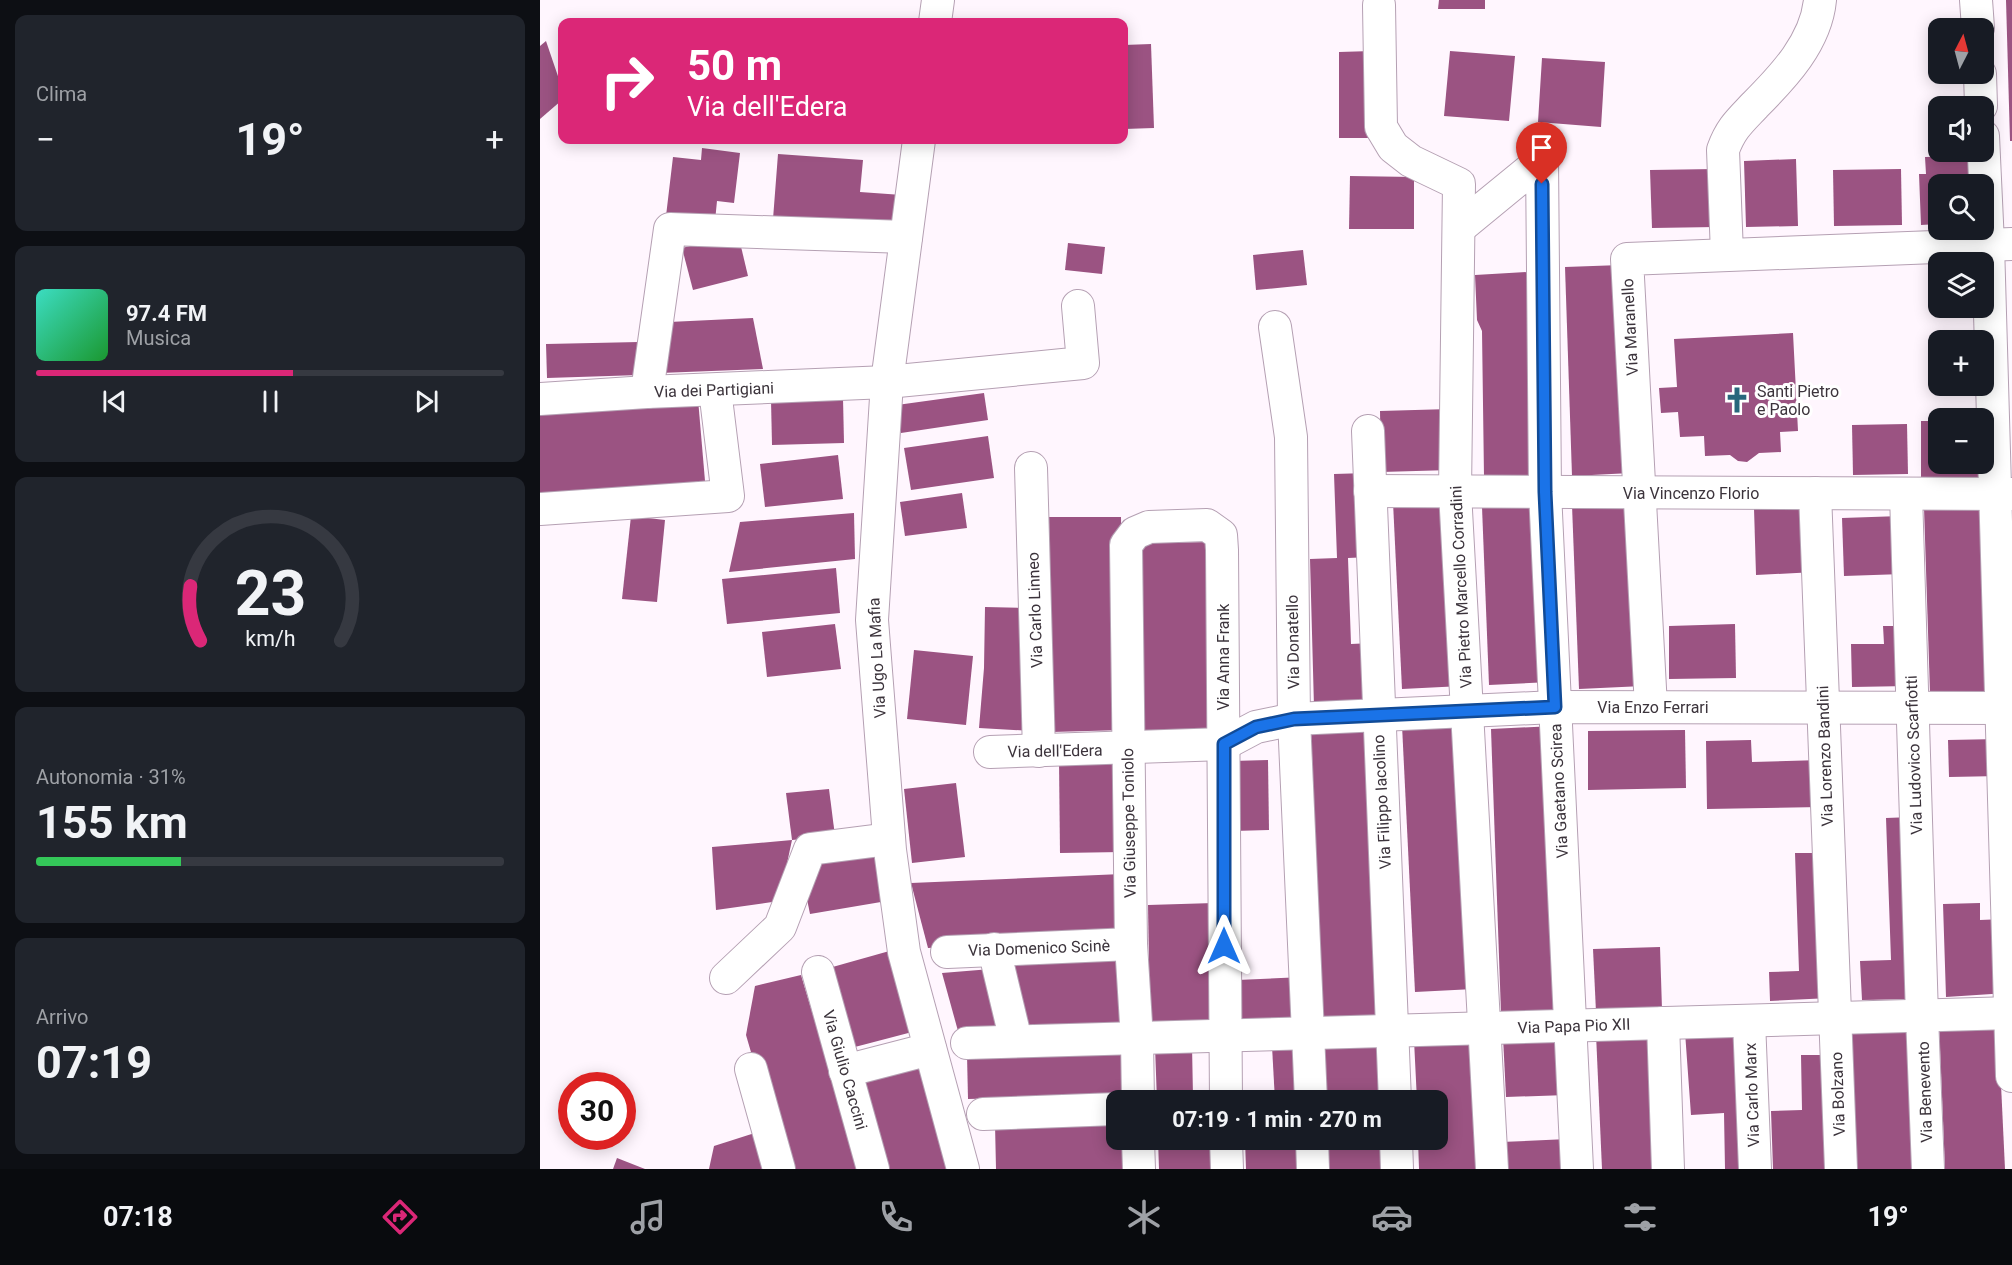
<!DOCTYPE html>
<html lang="it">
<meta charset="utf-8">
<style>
body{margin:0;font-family:Roboto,sans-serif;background:#20242c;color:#f1f3f6;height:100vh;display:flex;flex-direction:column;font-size:22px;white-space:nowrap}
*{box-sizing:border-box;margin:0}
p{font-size:20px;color:#9ea1a6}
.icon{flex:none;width:33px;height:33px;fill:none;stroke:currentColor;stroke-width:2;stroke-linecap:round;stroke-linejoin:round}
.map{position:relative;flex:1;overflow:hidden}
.sheet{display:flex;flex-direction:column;gap:15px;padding:15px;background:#0d0f14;width:540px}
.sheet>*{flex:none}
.guide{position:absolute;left:18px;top:18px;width:570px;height:126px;border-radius:12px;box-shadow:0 3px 15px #0003;background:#db2777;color:#fff;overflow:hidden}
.needle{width:39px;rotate:6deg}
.controls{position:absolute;left:1388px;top:18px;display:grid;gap:12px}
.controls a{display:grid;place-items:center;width:66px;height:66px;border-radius:12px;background:#171b24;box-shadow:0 3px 15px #0003;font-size:30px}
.speed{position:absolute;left:18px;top:1072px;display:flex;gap:12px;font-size:30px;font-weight:700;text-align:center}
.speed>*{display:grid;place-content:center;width:78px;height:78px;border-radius:50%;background:#171b24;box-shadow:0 3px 15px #0003;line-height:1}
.speed .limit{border:9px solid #d22;background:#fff;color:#111}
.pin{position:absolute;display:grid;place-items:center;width:51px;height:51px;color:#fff;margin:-62px -26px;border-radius:50% 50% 50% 0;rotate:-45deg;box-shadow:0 0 6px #0007}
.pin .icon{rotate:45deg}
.me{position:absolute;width:66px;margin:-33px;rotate:0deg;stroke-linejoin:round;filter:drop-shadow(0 0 4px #0008)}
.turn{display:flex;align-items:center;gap:21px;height:126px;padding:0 30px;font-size:27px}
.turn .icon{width:78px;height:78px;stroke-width:2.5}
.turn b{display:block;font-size:42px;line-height:51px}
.big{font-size:45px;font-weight:700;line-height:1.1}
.sheet .tile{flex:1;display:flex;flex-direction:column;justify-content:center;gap:9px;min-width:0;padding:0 21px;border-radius:12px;background:#20242c}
.sheet .dial{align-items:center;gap:0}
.dial svg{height:156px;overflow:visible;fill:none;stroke:#363941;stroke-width:7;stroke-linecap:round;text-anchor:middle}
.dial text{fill:#f1f3f6;stroke:none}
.song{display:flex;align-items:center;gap:18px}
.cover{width:72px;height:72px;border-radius:9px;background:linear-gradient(135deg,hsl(170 70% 55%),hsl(130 70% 35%))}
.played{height:6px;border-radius:3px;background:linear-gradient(90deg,#db2777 55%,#363941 55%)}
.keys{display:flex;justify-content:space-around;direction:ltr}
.heat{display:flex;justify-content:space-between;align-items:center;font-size:33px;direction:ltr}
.charge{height:9px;border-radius:4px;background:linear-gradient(90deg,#34c759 31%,#363941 0)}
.trip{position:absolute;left:566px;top:1090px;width:342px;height:60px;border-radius:12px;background:#171b24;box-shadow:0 3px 15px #0003;font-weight:700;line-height:60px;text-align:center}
.menu{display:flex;height:96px;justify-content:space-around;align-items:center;background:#090b0e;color:#9ea1a6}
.menu .icon{width:42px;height:42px}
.menu .current{color:#db2777}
.menu b{font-size:27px;color:#f1f3f6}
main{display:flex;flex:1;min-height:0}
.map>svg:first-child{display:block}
.building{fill:#9b5382}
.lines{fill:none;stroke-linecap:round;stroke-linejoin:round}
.minor-casing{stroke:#b5a0b3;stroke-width:34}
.minor{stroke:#fff;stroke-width:32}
.route-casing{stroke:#114b97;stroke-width:15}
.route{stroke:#1a73e8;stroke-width:10}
.labels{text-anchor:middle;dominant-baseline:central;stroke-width:6;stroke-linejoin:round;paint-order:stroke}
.street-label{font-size:16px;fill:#3c343c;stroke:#fff}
.poi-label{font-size:16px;fill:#3c343c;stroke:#fff;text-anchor:start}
</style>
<main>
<section class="sheet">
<div class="tile"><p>Clima</p>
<div class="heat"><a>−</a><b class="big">19°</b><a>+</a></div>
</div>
<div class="tile">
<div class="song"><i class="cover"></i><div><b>97.4 FM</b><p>Musica</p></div></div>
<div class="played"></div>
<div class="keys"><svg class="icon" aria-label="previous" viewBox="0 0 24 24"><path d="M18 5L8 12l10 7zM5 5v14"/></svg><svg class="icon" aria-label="pause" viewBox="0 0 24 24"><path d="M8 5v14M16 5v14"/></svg><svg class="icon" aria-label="next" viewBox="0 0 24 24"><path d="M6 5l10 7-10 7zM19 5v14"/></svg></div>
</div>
<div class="tile dial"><svg viewBox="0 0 100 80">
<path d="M14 69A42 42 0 1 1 86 69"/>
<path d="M14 69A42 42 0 0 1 9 41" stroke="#db2777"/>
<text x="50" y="56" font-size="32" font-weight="700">23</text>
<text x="50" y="72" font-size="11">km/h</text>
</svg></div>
<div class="tile"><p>Autonomia · 31%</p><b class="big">155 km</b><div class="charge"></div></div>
<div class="tile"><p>Arrivo</p><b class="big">07:19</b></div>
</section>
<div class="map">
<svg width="1472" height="1169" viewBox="0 0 1472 1169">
<rect width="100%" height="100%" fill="#fff6fe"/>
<!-- building -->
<g class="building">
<polygon points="899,0 945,0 945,9 898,9"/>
<polygon points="1466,0 1472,0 1472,141 1470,141"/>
<polygon points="6,41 22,88 22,100 0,119 0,46"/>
<polygon points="611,44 614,128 584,129 584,45"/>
<polygon points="832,51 832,138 799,138 799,52"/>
<polygon points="910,51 975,56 969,121 904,116"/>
<polygon points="1002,58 1065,62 1061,127 998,122"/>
<polygon points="162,148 200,153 194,203 177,201 175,221 126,216 133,157 161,160"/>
<polygon points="238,154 323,160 320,192 362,195 360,229 233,219"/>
<polygon points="1434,156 1435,184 1398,184 1398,224 1381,225 1379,174 1386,174 1385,157"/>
<polygon points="1256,159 1258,226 1206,227 1204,161"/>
<polygon points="1175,169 1176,227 1112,228 1110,170"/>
<polygon points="1361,169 1362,225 1294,226 1293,170"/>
<polygon points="810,176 874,177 874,229 809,229"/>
<polygon points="198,234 208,276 153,290 142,248"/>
<polygon points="528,243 565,247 562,274 525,270"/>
<polygon points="763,250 767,285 716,290 713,255"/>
<polygon points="1081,265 1091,473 1032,476 1025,267"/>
<polygon points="988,272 1000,477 944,477 942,331 937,320 935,275"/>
<polygon points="213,318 223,369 120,373 129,322"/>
<polygon points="1253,333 1258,431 1240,432 1241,452 1219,453 1207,462 1198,461 1190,455 1165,456 1164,436 1140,437 1138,412 1121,413 1119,388 1137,387 1134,339"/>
<polygon points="99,342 100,375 7,378 6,344"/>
<polygon points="444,393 448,420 361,433 357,405"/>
<polygon points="303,398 304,443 232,445 231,400"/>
<polygon points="158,399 165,481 0,496 0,414"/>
<polygon points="910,409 911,470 841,472 840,411"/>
<polygon points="1381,421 1398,421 1398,464 1443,464 1447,477 1381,477"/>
<polygon points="1367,424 1368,474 1313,475 1312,425"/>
<polygon points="448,436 454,478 371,490 364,448"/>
<polygon points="298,455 303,499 225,507 220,464"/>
<polygon points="827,473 830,557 808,558 811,644 832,643 835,706 774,707 770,559 797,558 794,474"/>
<polygon points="422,493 427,528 365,536 360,502"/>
<polygon points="913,499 922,686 862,689 853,502"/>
<polygon points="1096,502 1103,686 1039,689 1032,505"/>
<polygon points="1001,505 1010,682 949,685 942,507"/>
<polygon points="1272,505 1275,572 1216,575 1214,508"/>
<polygon points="1449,506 1455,691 1390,693 1384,508"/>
<polygon points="314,513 315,559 189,572 200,522"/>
<polygon points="91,516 125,520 117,602 82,599"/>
<polygon points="1361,516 1363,574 1304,576 1302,518"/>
<polygon points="509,517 581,517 584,730 512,732"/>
<polygon points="671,542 673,731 601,732 601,543"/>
<polygon points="296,568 300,613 187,624 182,579"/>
<polygon points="445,607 491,608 492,731 439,728 444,668"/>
<polygon points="295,624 301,669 227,677 222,632"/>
<polygon points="1195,624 1196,678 1129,679 1129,626"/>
<polygon points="1343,626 1367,626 1369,686 1312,687 1311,644 1344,644"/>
<polygon points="374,650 433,656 426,725 367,719"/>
<polygon points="920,722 934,989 875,992 862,725"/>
<polygon points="834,725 848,1018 782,1021 771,727"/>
<polygon points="1014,726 1026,1011 961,1013 951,729"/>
<polygon points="1145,730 1146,788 1048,790 1048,731"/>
<polygon points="1459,739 1460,776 1409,777 1408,740"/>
<polygon points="1211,740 1212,762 1281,760 1281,807 1167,809 1166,741"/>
<polygon points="581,759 582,852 520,853 519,760"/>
<polygon points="728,760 729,830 693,831 692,761"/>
<polygon points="416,783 425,857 372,863 364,789"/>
<polygon points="289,789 295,836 252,840 246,793"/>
<polygon points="1372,817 1378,999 1322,1000 1320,961 1351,960 1346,818"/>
<polygon points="252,840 239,901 176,910 172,847"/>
<polygon points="333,846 341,902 270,914 266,894 278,853"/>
<polygon points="1255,853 1285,853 1290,998 1230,1001 1229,972 1259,971"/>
<polygon points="582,874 585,939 388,948 371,883"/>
<polygon points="674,903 676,1025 610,1026 608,905"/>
<polygon points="1440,903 1440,920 1464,919 1467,993 1406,997 1403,904"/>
<polygon points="1120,947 1122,1009 1056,1012 1053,949"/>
<polygon points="353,950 376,1031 311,1048 289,968"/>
<polygon points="586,960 589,1024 479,1027 464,966"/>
<polygon points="451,969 463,1029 418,1031 402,973"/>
<polygon points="261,975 319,1169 245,1169 206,1035 215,986"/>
<polygon points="763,977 765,1019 700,1022 697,980"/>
<polygon points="1458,1021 1465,1169 1405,1169 1399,1024"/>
<polygon points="1371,1027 1377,1169 1316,1169 1311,1029"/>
<polygon points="1208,1030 1213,1169 1185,1169 1184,1113 1151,1115 1145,1032"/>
<polygon points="1116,1032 1122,1169 1062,1169 1056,1034"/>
<polygon points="1025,1035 1027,1095 966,1097 963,1037"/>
<polygon points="936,1038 941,1169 879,1169 878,1140 897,1140 897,1101 877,1101 874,1040"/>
<polygon points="844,1040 847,1101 783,1101 781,1043"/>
<polygon points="766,1044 768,1101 735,1101 732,1046"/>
<polygon points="652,1045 653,1097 680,1096 680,1101 617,1101 615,1047"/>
<polygon points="586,1050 588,1095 428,1099 427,1055"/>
<polygon points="1261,1055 1294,1055 1297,1169 1233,1169 1231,1111 1262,1110"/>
<polygon points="385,1065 414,1169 345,1169 321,1083"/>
<polygon points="576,1120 576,1140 595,1140 596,1169 456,1169 455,1124"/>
<polygon points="221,1131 232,1169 169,1169 174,1146"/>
<polygon points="1028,1139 1030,1169 962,1169 961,1142"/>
<polygon points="618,1140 682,1140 678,1169 619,1169"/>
<polygon points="705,1140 770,1140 771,1169 706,1169"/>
<polygon points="785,1140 848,1140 849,1169 786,1169"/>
<polygon points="77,1158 105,1169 73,1169"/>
</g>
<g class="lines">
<!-- minor casing -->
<g class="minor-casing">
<g id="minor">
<polyline points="1436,0 1438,28"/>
<polyline points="839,5 841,127 853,147 871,161 919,184 915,492 952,1169"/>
<polyline points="395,22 398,0"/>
<polyline points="1440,74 1441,106"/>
<polyline points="1443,136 1448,244 1472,1076"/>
<polyline points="379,140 347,382 332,620 350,850 364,952 423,1169"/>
<polyline points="919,228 1002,160 1005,492 1037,1169"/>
<path d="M1187,254L1183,150C1191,128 1200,121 1215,105C1244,76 1276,42 1280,0"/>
<polyline points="735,327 751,437 754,719 771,1101"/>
<polyline points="107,392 130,229 366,237"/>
<polyline points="0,399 107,392 347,382 543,363 538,306"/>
<polyline points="828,431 855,1101"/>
<polyline points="491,468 499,751"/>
<polyline points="830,491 1472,494"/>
<polyline points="1275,493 1301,1169"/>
<polyline points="1366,494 1382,1016 1388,1169"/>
<polyline points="0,509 188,496 175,390"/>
<polyline points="1111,707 1087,259 1472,244"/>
<polyline points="450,752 684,744 716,727 754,719 927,711 1015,707 1472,708"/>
<polyline points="454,949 476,1041"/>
<polyline points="407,952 591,944"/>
<polyline points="278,972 333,1169"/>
<polyline points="186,978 240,927 270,849 349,839"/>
<polyline points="1209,1021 1215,1169"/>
<polyline points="1123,1023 1128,1169"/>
<polyline points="427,1043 1472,1013"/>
<polyline points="211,1069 239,1169"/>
<polyline points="305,1071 390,1049"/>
<polyline points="598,1101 597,1039 591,944 586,545 595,533 609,527 667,525 681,535 682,550 686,1101"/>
<polyline points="443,1114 576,1109"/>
<polyline points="598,1140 599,1169"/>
<polyline points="686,1140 687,1169"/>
<polyline points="772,1140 773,1169"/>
<polyline points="856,1140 857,1169"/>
</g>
</g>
<!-- minor -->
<use href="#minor" class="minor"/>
</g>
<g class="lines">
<!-- route casing -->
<g class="route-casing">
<polyline id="route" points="684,946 684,744 716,727 754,719 1015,707 1005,492 1002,184"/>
</g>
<!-- route -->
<use href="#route" class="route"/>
</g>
<!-- icons -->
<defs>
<g id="church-bare" transform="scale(2.07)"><path d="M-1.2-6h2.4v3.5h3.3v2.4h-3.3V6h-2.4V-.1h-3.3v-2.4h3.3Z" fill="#27677c" stroke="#fff" stroke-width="2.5" paint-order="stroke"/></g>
</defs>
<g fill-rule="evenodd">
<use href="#church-bare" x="1197" y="400"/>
</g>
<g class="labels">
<!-- street labels -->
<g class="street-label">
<text transform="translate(1090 327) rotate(-93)">Via Maranello</text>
<text transform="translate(174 390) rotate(-2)">Via dei Partigiani</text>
<text x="1151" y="493">Via Vincenzo Florio</text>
<text transform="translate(921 587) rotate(-93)">Via Pietro Marcello Corradini</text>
<text transform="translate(495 610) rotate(-92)">Via Carlo Linneo</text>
<text transform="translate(753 642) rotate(-91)">Via Donatello</text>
<text transform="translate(683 657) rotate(-90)">Via Anna Frank</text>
<text transform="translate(337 658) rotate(-93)">Via Ugo La Mafia</text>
<text x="1113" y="707">Via Enzo Ferrari</text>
<text transform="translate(515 751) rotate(-1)">Via dell'Edera</text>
<text transform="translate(1374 755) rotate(-92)">Via Ludovico Scarfiotti</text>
<text transform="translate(1285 756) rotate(-92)">Via Lorenzo Bandini</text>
<text transform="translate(1019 791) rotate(-93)">Via Gaetano Scirea</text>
<text transform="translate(842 802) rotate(-93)">Via Filippo Iacolino</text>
<text transform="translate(589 823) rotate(-91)">Via Giuseppe Toniolo</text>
<text transform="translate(499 948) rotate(-2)">Via Domenico Scinè</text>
<text transform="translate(1034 1026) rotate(-2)">Via Papa Pio XII</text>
<text transform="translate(305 1070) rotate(74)">Via Giulio Caccini</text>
<text transform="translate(1385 1092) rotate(-92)">Via Benevento</text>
<text transform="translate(1298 1094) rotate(-92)">Via Bolzano</text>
<text transform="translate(1212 1095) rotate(-92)">Via Carlo Marx</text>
</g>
<!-- poi labels -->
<g class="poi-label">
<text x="1217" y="391">Santi Pietro<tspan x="1217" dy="18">e Paolo</tspan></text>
</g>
</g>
</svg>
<div class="controls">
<a><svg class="needle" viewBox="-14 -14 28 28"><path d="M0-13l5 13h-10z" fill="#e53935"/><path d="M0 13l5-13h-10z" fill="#9ea1a6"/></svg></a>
<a><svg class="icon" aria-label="sound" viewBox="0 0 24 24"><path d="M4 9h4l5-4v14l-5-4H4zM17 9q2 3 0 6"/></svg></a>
<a><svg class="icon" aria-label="search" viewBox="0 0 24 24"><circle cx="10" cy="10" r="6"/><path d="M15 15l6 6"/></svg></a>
<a><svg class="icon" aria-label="layers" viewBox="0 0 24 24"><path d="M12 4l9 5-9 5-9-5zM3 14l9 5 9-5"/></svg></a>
<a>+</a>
<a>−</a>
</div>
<div class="speed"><div class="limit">30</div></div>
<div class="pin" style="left:1002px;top:184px;background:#d93025"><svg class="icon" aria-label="arrive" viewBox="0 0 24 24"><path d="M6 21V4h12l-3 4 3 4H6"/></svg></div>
<svg class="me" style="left:684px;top:946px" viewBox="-20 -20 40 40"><path d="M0-17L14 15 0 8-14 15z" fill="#1a73e8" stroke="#fff" stroke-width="4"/></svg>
<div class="trip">07:19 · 1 min · 270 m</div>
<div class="guide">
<div class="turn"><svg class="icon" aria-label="right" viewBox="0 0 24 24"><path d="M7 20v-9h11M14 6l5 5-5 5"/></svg><div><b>50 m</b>Via dell'Edera</div></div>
</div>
</div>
</main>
<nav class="menu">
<b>07:18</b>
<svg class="icon current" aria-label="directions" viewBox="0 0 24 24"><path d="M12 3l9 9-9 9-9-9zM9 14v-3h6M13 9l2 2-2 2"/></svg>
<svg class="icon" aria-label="music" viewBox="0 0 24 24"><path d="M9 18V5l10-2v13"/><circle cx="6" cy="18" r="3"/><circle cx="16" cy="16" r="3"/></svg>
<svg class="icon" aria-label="phone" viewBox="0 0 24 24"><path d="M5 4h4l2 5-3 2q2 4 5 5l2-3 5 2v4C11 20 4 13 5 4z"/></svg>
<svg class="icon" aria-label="climate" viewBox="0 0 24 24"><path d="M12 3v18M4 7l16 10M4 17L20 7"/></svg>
<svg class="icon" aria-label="car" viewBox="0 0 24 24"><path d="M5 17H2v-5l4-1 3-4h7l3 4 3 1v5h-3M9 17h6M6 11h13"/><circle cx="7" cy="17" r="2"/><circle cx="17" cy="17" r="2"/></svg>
<svg class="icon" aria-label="filters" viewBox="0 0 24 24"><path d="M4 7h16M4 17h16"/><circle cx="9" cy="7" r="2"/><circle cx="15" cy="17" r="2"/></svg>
<b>19°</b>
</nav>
